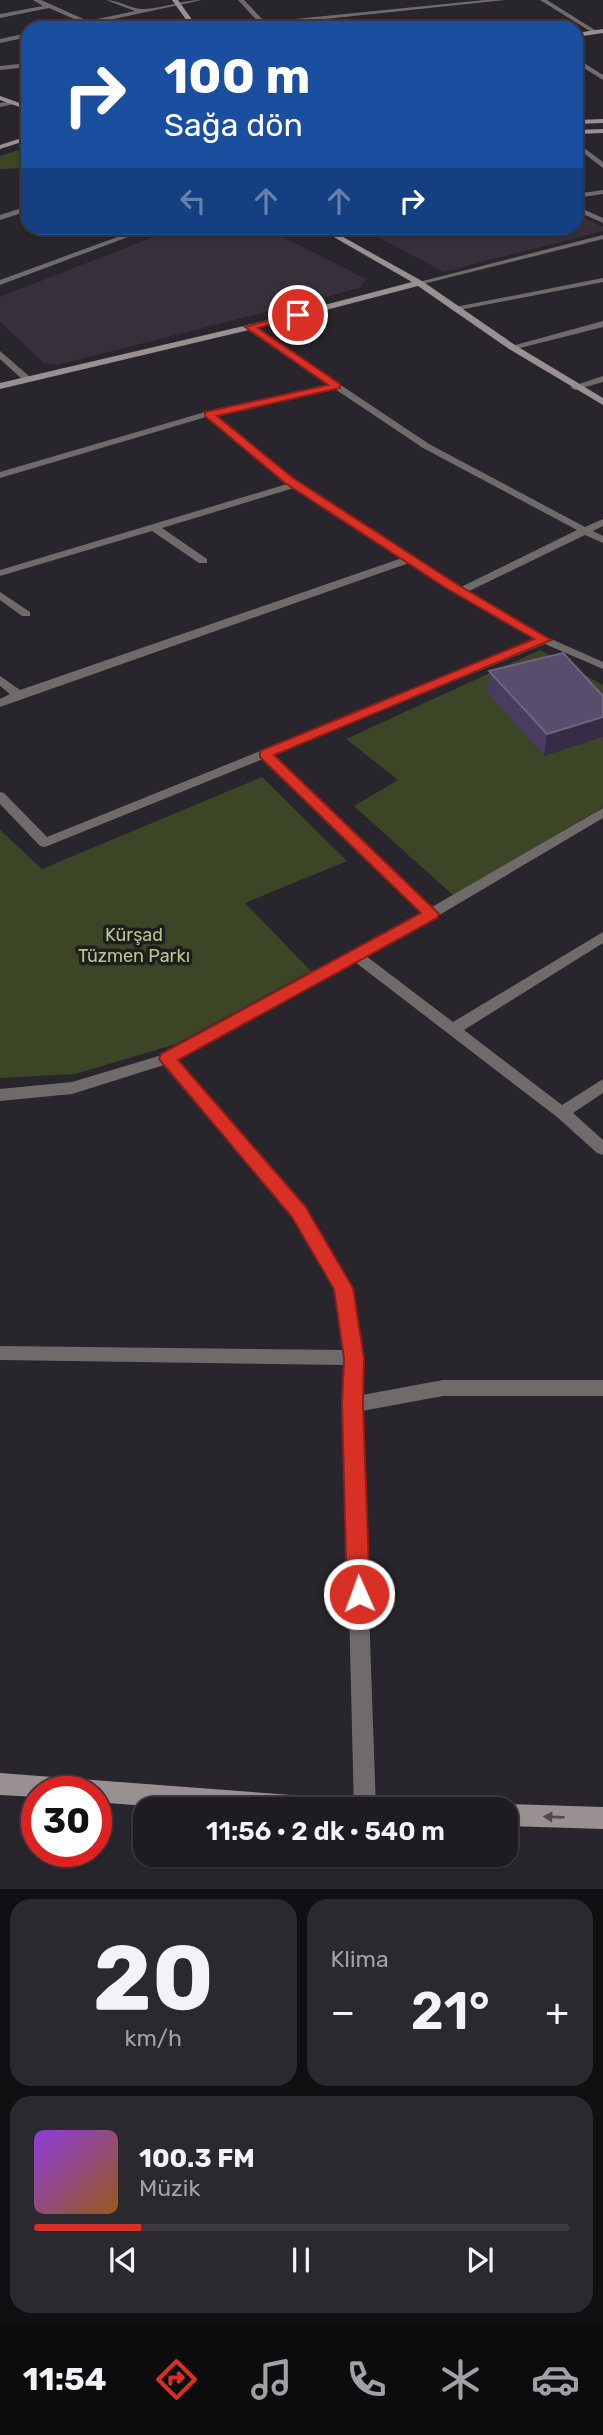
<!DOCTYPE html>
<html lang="tr">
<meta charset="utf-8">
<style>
body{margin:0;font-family:Rubik,sans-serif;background:#2c292e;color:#f1f3f6;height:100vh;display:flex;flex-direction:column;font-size:26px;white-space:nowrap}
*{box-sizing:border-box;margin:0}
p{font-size:23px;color:#a1a1a5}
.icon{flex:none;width:38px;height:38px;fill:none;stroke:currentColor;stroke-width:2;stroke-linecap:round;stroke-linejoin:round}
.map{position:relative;height:1889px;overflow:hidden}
.side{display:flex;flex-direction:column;gap:10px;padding:10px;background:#110f12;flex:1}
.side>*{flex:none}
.hud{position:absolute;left:21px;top:21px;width:562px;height:214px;border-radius:21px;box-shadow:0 2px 5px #0004,0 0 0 2px #3c3a3f;background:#1a4fa0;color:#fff;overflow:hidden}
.speed{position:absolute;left:21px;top:1776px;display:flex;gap:14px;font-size:35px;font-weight:700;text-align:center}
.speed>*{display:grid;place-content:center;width:91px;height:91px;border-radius:50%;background:#1f1c21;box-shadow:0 2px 5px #0004,0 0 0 2px #3c3a3f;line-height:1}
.speed .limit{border:10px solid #d22;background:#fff;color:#111}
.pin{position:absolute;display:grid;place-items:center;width:60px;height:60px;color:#fff;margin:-30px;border:4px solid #fff;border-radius:50%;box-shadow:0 2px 7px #0007}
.me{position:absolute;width:77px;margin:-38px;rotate:358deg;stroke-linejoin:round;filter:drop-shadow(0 0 5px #0008)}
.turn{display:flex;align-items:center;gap:24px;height:147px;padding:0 28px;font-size:32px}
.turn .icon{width:91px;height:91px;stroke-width:2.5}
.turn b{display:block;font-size:49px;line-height:60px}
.lanes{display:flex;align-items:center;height:66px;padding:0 28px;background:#0003;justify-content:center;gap:35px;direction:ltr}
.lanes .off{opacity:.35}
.big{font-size:52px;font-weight:600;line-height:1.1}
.side .card{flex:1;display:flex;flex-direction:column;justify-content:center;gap:10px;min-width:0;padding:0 24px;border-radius:21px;background:#2c292e}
.side .dial{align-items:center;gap:0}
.dial b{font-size:91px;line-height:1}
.song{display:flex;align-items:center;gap:21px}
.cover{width:84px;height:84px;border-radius:10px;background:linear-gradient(135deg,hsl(270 70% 55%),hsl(30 70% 35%))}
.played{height:7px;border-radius:4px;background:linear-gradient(90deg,#d93025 20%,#3c3a3f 20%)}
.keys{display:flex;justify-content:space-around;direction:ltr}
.heat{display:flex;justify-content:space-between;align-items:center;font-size:38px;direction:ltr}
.side .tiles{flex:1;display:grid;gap:10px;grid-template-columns:1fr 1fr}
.card:last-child{grid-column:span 2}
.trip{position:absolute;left:133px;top:1797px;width:385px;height:70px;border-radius:21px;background:#1f1c21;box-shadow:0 2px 5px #0004,0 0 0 2px #3c3a3f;font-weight:600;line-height:70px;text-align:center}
.tabs{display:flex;height:112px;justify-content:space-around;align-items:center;background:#0c0b0d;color:#a1a1a5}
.tabs .icon{width:49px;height:49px}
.tabs .selected{color:#d93025}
.tabs b{font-size:32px;color:#f1f3f6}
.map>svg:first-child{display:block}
.built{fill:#37303b}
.green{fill:#3c4626}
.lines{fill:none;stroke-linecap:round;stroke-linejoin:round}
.street{fill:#6f6b6b;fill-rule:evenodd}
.secondary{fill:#999191;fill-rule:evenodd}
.wall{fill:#493c61}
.shaded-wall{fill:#362c46}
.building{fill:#594d6e;stroke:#6e6480;stroke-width:2}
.oneway{fill:#504b4e}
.route{fill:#d93025;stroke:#8d1f18;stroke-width:2}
.labels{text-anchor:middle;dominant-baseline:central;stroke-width:7;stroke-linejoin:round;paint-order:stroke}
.park-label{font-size:18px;fill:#b3ca82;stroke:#1f1c22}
</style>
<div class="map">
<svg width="603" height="1889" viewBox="0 0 603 1889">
<rect width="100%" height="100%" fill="#29252c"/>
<!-- built -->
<g class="built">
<polygon points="576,214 603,227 603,231 444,272 361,228 576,228"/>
<polygon points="176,228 265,228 366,279 360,288 57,365 44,363 0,322 0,297"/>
</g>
<!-- green -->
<g class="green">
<polygon points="28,147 28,168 0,169 0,156"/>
<polygon points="540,650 603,685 603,807 455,897 354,806 398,780 346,739"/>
<polygon points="262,777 347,861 245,903 311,971 176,1044 75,1074 0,1078 0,830 42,869"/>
</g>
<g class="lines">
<!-- street -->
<g class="street">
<path d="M33,0H41L88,21L135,11L106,0C119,0 132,10 145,9C164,8 182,0 202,0L72,28H60L81,22L49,8L0,18V14L43,6Z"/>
<polygon points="238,0 244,0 265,22 485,0 505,0 268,25 270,28 264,28"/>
<polygon points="540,0 547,0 598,32 593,33"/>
<polygon points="28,33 28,37 0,43 0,39"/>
<polygon points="576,58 603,75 603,80 576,63"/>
<polygon points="28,63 28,67 0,70 0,66"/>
<polygon points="12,101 14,104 0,107 0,103"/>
<polygon points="576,142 603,162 603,168 576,147"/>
<polygon points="603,190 603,194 576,198 576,194"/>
<polygon points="28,206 28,211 0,220 0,215"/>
<polygon points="576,206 603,218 603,223 576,211"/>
<polygon points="142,228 152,228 0,285 0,280"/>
<polygon points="603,235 603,239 419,285 415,283"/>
<polygon points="603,278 603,282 454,311 450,308"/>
<polygon points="603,321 603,327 512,350 508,347"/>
<path d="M249,324L429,444L585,527L603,519V526L593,531L603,536V543L585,535L469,591L549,638L603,662V669L545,644L273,755L432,907L603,808V818L436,917L366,956L453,1022L603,932V943L464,1030L562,1105L603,1079V1093L573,1113L603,1140V1155L597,1153L557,1117L355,962L177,1060L304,1207L350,1283L363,1358L362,1395L443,1380H603V1396H443L362,1411L376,1810H354L344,1405L345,1365L0,1360V1346L344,1350L336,1289L292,1217L164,1065L72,1094L0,1101V1089L72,1082L162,1055L422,913L263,759L45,847L40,846L0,804V792L4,793L47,837L536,640L409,563L0,707V699L10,694L0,686V676L20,690L402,558L294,488L162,528L207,559V563H199L152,531L0,576V570L287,484L206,417L0,478V472L205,412L329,385L246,329L245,327ZM335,389L423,448L577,530L461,587L292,478L215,415Z"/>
<polygon points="0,351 30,377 30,381 24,381 0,359"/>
<polygon points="603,376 603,382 575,390 570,387"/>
<polygon points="0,592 30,612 30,616 22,616 0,600"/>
</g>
<!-- secondary -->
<g class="secondary">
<polygon points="172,0 178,0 198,28 192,28"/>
<polygon points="603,29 603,33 576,37 576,33"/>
<polygon points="0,96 28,106 28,110 0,100"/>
<polygon points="603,119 603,123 576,124 576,120"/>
<polygon points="603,129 603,133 576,134 576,130"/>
<polygon points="28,136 28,140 0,149 0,145"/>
<polygon points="318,228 327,228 422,281 515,345 603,398 603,405 509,349 418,286 249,330 0,389 0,383 248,325 412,282"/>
<polygon points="0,1773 344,1799 352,1802 355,1810 196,1810 96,1802 96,1792 37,1792 37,1797 0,1795"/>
<polygon points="506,1804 603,1807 603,1829 506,1826 506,1810 498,1810"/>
</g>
</g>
<!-- wall -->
<polygon class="wall" points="489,671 603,696 603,737 544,756 488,693"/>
<!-- shaded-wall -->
<polygon class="shaded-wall" points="603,717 603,737 544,756 547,734"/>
<!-- building -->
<polygon class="building" points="563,653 603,696 603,717 547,734 489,671"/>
<!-- one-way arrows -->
<defs><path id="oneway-solid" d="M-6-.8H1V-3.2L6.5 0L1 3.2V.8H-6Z" transform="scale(1.75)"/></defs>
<use class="oneway" href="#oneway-solid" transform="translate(554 1817) rotate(-178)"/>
<!-- route -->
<polygon class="route" points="295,313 303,315 258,328 340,384 340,388 217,416 293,478 455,583 551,640 274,755 439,914 437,918 178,1060 305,1206 353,1288 364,1358 363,1405 370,1594 366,1601 359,1605 351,1601 347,1594 342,1405 344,1358 334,1289 292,1217 159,1059 161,1054 421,913 260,757 260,751 534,639 446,588 285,483 205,416 205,412 328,385 245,327"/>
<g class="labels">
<!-- park labels -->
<g class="park-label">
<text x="134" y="935">Kürşad<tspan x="134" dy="21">Tüzmen Parkı</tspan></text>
</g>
</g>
</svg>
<div class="speed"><div class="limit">30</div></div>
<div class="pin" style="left:298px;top:315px;background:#d93025"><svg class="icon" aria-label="arrive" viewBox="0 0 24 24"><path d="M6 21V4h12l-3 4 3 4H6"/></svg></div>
<svg class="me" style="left:359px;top:1594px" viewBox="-20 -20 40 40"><circle r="17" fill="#d93025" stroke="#fff" stroke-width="3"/><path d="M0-11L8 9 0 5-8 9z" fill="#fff"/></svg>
<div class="trip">11:56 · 2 dk · 540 m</div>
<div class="hud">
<div class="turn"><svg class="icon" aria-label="right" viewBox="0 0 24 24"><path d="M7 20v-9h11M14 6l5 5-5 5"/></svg><div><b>100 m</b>Sağa dön</div></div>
<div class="lanes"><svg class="icon off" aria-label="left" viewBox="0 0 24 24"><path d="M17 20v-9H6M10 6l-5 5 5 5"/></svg><svg class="icon off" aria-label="ahead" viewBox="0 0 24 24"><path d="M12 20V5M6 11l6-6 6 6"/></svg><svg class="icon off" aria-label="ahead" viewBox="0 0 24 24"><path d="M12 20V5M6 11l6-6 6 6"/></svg><svg class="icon" aria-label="right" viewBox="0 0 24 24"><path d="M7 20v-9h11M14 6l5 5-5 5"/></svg></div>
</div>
</div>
<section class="side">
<div class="tiles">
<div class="card dial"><b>20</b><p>km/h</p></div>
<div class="card"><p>Klima</p>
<div class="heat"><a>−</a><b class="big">21°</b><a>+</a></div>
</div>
<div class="card">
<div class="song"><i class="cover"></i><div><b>100.3 FM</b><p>Müzik</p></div></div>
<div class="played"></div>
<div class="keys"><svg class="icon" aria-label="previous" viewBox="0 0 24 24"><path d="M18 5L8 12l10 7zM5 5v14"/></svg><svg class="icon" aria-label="pause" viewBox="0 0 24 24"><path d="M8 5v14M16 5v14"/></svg><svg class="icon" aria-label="next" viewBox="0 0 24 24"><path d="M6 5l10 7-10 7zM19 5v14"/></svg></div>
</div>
</div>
</section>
<nav class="tabs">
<b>11:54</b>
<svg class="icon selected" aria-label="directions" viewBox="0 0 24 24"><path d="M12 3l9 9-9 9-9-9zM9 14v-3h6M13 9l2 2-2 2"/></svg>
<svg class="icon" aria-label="music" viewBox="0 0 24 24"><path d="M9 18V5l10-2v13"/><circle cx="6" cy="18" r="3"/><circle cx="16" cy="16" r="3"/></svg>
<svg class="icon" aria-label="phone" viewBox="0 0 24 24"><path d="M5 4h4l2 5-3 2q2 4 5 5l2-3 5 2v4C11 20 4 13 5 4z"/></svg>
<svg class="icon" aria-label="climate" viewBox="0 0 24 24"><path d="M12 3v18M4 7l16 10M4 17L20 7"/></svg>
<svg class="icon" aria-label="car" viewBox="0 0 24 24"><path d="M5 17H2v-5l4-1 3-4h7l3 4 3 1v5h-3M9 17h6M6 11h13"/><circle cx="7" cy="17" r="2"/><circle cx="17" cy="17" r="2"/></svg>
</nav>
